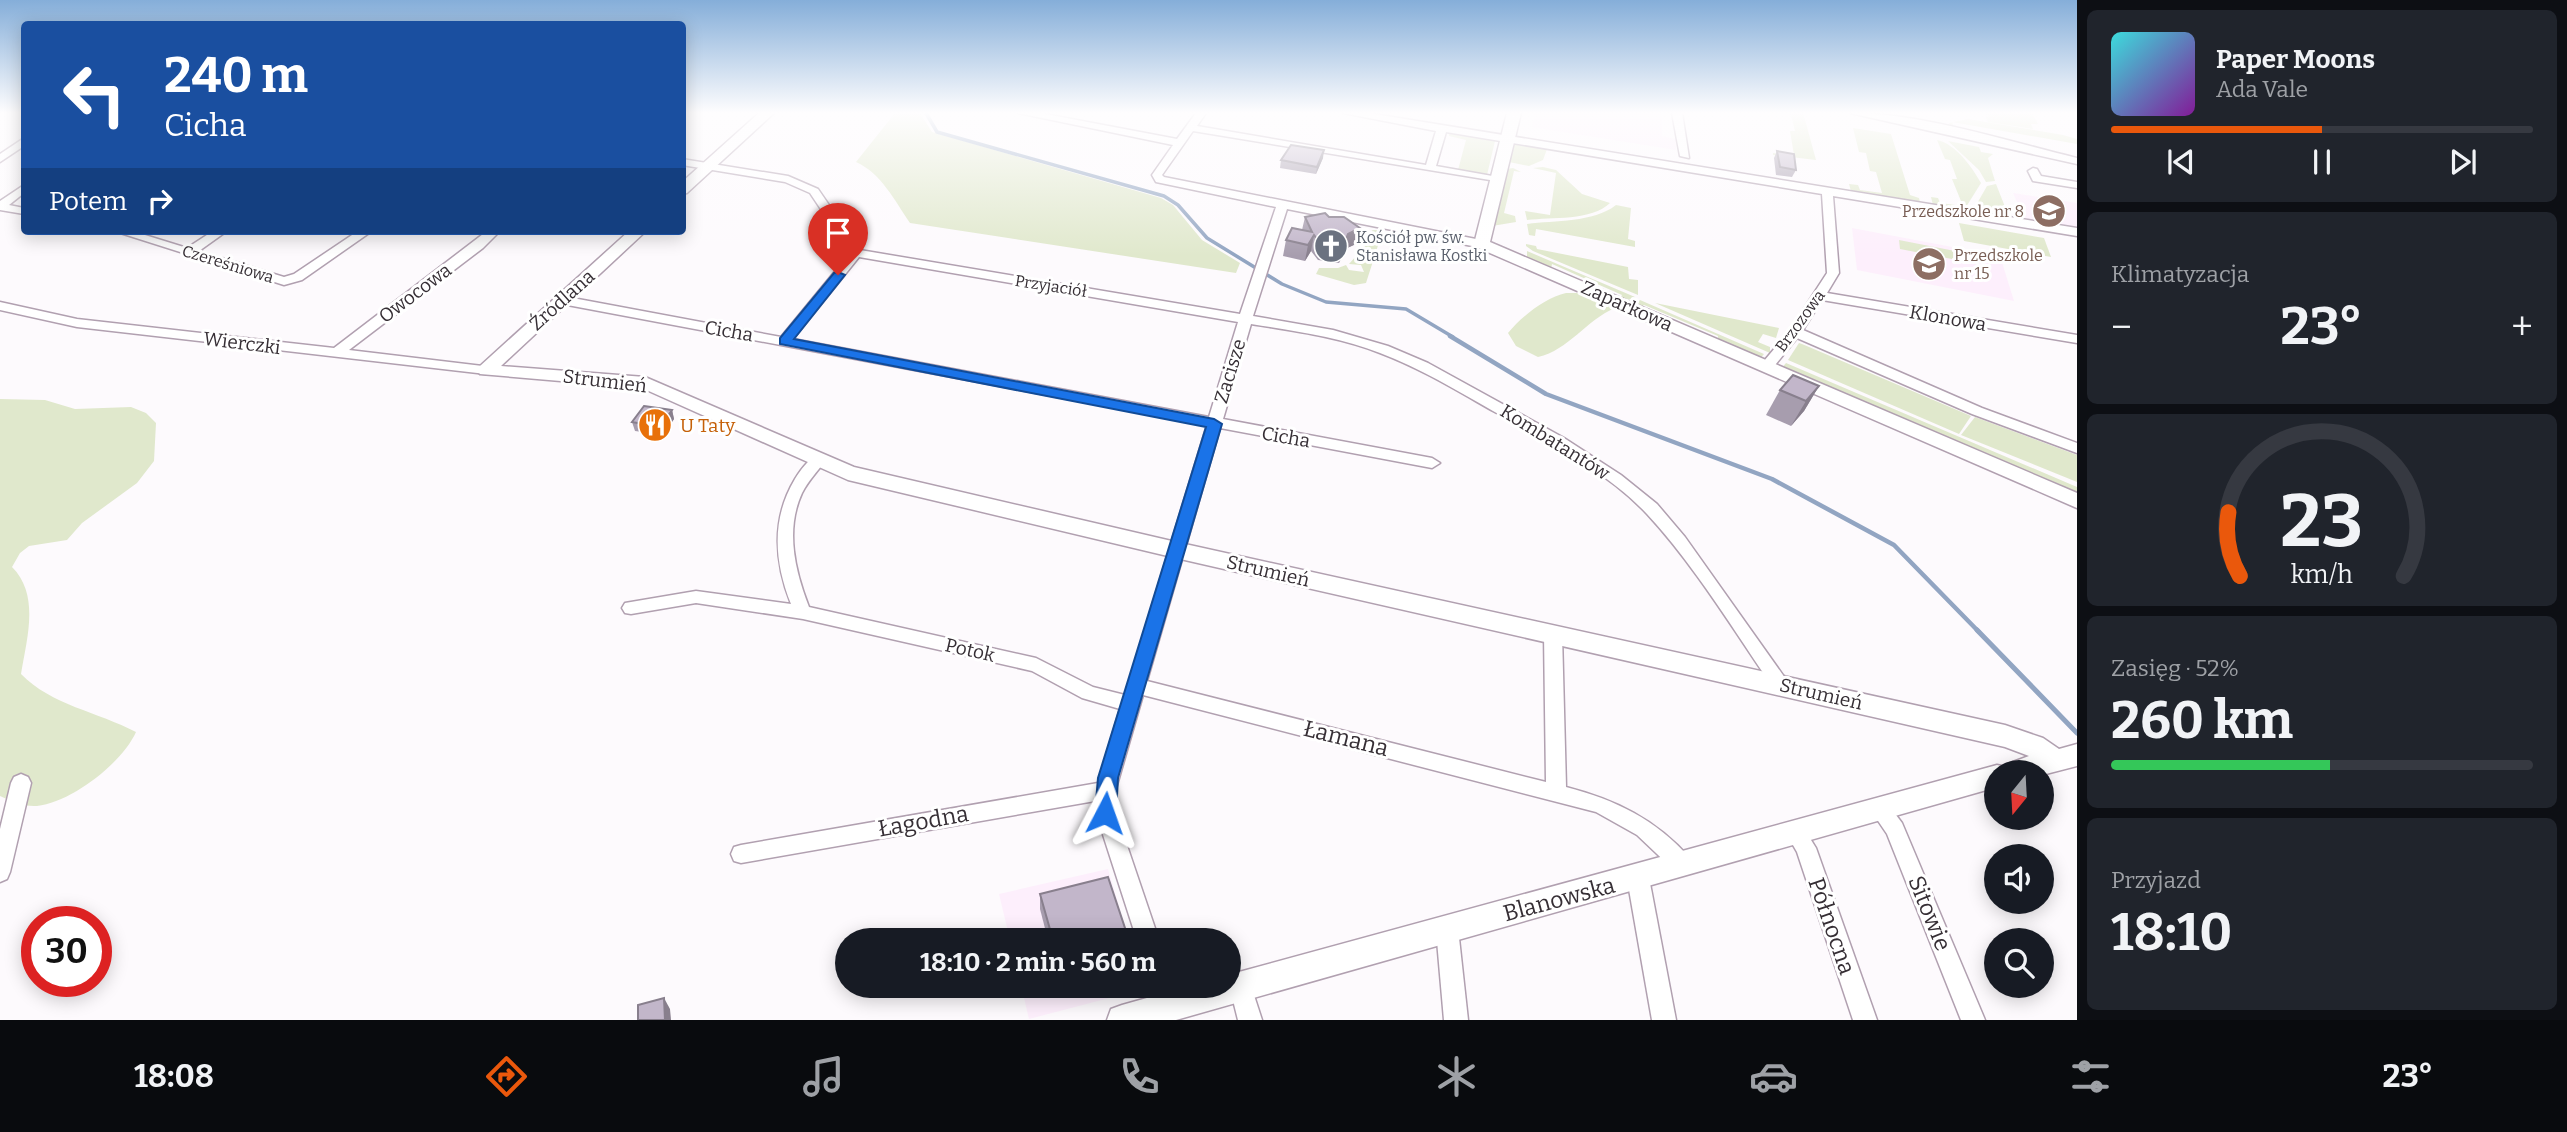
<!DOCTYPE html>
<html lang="pl">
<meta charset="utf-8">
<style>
body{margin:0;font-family:Bitter,serif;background:#20242c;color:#f1f3f6;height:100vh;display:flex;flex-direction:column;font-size:26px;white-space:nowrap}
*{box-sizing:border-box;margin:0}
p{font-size:23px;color:#9ea1a6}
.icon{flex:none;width:38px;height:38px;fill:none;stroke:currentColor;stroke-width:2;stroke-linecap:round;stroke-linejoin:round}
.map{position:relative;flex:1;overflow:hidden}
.side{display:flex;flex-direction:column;gap:10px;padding:10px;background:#0d0f14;width:490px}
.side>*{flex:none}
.guide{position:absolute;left:21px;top:21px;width:665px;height:214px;border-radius:7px;box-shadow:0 4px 18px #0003;background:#1a4fa0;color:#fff;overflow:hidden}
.needle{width:46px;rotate:198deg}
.controls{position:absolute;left:1984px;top:760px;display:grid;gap:14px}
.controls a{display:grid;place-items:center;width:70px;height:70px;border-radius:50%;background:#171b24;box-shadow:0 4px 18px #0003;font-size:35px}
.speed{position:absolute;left:21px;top:906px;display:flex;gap:14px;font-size:35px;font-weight:700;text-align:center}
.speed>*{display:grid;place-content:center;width:91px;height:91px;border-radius:50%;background:#171b24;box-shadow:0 4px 18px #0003;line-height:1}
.speed .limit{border:10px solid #d22;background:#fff;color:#111}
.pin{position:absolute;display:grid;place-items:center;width:60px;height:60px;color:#fff;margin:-72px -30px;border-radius:50% 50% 50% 0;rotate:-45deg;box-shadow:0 0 7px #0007}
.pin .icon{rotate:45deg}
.me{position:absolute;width:77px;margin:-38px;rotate:4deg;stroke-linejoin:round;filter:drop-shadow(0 0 5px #0008)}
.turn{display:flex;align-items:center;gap:24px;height:147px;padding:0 28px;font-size:32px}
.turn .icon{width:91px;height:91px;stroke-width:2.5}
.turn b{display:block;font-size:49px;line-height:60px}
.then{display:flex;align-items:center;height:66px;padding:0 28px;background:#0003;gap:14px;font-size:26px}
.big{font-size:52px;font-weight:700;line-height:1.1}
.side .widget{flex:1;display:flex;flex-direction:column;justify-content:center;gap:10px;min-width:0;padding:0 24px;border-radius:10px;background:#20242c}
.side .dial{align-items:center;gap:0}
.dial svg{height:182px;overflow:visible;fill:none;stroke:#363941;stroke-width:7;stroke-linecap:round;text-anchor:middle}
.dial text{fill:#f1f3f6;stroke:none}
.song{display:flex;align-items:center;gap:21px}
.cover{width:84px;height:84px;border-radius:10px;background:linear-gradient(135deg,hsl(180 70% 55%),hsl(290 70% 35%))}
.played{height:7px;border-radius:4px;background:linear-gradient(90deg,#ea580c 50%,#363941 50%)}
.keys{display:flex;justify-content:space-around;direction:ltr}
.heat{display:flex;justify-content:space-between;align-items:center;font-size:38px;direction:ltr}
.charge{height:10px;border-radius:5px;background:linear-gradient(90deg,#34c759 52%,#363941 0)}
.trip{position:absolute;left:835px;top:928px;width:406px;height:70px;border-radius:35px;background:#171b24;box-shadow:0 4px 18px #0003;font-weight:700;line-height:70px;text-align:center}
.tab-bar{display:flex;height:112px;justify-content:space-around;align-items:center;background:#090b0e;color:#9ea1a6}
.tab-bar .icon{width:49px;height:49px}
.tab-bar .selected{color:#ea580c}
.tab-bar b{font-size:32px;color:#f1f3f6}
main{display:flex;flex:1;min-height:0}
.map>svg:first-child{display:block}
.built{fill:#fdeffc}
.green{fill:#e0e8cc}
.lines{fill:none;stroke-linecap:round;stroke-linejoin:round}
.stream-far2{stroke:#92a5c2;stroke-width:3.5}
.stream-far1{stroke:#92a5c2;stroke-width:4.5}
.stream{stroke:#92a5c2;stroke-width:5}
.minor-casing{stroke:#b1a0b0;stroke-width:3}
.tertiary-casing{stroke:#b1a0b0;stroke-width:3}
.minor{fill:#fff;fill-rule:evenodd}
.tertiary{fill:#fff;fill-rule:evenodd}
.wall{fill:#a79dae}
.shaded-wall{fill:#887f8d}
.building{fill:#c2b6ca;stroke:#887f8d;stroke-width:2}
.route{fill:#1a73e8;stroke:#114b97;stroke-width:2}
.labels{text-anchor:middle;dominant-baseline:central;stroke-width:6;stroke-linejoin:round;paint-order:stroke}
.far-education-label{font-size:16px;fill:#785e54;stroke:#fff;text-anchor:end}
.far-worship-label{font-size:16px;fill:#5b616d;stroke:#fff;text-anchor:start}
.far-street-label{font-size:16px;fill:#362f35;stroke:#fff}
.street-label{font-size:19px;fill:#362f35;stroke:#fff}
.food-label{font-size:19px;fill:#c56008;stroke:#fff;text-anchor:start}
.near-street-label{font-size:23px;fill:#362f35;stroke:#fff}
</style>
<main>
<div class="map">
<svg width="2077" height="1020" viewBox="0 0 2077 1020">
<rect width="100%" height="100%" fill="#fdfafd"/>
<!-- built -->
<g class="built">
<polygon points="1535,113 1662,113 1662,136 1676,139 1676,150 1532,127"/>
<polygon points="2013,193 2077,203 2077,228 2025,220"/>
<polygon points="1852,228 2000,256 2014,301 1857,270"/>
<polygon points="1108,869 1129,940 1010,940 999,894"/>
<polygon points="1021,985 1143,985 1144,989 1029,1019"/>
</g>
<!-- green -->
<g class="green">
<path d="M895,113H920L932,132L1161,198L1173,205L1202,240L1240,263L1236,273L910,223C895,201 881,173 856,162Z"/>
<polygon points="1787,113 1802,113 1804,116 1816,160 1773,155 1773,153 1794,155 1790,131 1795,131 1791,115"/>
<polygon points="1984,113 2032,113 2038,124 2031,124 2033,129 1988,122 1986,117 1989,116"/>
<polygon points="1968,119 2063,135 2077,139 2077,144 1952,122 1955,130 1951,129 1949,123"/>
<polygon points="1853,128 1891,134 1910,195 1919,198 1920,202 1851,191 1849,184 1858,185 1860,190 1882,193 1876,172 1870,171 1866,153 1859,152"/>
<polygon points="1449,133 1495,141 1487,175 1458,170 1466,140 1449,136"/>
<path d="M1937,140C1956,144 1972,167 1981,183L1966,207L1933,205L1931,197L1938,198L1940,203L1963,206L1952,179H1957L1950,160L1945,159Z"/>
<polygon points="1948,141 1979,147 1981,152 1993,154 1988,158 1995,181 1986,182 1979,170"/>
<polygon points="1514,144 1547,149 1543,160 1529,166 1509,162"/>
<path d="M1543,167L1556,170L1582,194L1610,203C1592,221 1551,217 1527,220L1525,211L1550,215L1556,173L1533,168Z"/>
<polygon points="1513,168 1521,172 1514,171 1504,213 1515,216 1516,222 1492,226 1507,169"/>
<polygon points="1996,184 2009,217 1968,210 1975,207 1987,186"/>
<path d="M1616,205L1631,208L1628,239L1635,241V247L1536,229L1535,236L1529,235L1527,224C1555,220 1593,223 1616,205Z"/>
<polygon points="1959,223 2044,238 2051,257 1964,241"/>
<polygon points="1373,230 1380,230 1382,233 1366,283 1354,285 1316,274 1319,268 1338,268 1346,265 1349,270 1364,272 1361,265 1349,264 1366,245 1368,233"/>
<polygon points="1899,240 1955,251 1957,260 1900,249"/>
<polygon points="1526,244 1536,246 1537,249 1628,267 1629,279 1638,280 1638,295 1533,251 1526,246"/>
<polygon points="1527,251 1635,297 1626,301 1620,299 1622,295 1552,264 1551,269 1527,258"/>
<path d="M1566,293H1578L1615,308C1586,320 1569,350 1538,357L1516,346L1508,333C1522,316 1545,298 1566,293Z"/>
<polygon points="1640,300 1764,354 1759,360 1718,342 1718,336 1644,305 1640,308 1636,304"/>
<polygon points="1655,303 1779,328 1776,338 1763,334 1758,342 1770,347 1770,353"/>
<polygon points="1799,343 1802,344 1971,416 1959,434 1788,360"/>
<polygon points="1786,363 2077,487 2077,496 1781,369"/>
<path d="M0,399L45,400L75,409L131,407L146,413L156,423L154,461L137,483L82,523L67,540L29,546L20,553L12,567C40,595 27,638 21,674C51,705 98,712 136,732C122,763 72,802 37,806C24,807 11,801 0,796Z"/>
<polygon points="1975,417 2077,455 2077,482 1961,435"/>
</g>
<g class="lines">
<!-- stream-far2 -->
<polyline class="stream-far2" points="926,113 937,132 1164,196 1178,205 1207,238 1282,284 1326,302 1406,309 1453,337"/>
<!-- stream-far1 -->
<polyline class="stream-far1" points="1450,336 1546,394 1772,479 1894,545 1979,632"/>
<!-- stream -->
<polyline class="stream" points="1977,630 2077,733"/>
<!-- minor casing -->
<g class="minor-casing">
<g id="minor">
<path d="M1018,113H1040L1177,139L1196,113H1206L1197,126L1426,165L1436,131L1343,113H1368L2077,228V236L1833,196L1839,273L1827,293L2077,335V343L1822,300L1803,330L1982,408L2077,443V453L1972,414L1797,338L1771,370H1761L1759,367L1790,330L1827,273L1822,194L1446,132L1436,166L1498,177L1502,178V182L1193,131L1162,175L1164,177L1486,241V247L1482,248L1287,209L1253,316L1333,330L1388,346L1428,363L1564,438L1621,475L1657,504L1685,537L1790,685L1787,690L1781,692L1775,690C1734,631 1696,567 1647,514C1607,471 1544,439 1493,411C1456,390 1420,368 1380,353C1339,337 1294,331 1251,324L1223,419L1432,458L1440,463L1432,468L1220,428L1147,681L1546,782L1544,634L1547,629L1553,627L1559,629L1562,634L1566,787C1616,800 1655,819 1690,858L1693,865L1690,872L1683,875L1676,872L1637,835L1596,812L1143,695L1115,792L1116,813L1159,940H1137L1096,813L1095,801L741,863L734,861L731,854L734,847L741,845L1098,783L1120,709L1082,698L1032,671L803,619L696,603L631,614L625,613L622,608L625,603L696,591L791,604C774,561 771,519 795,479C800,471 808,459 817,456L825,461C817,472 808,481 802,493C785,530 795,571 809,607L1036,658L1093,687L1125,695L1207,425L562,304L556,300L562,296L781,337L850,253L810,193L785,182L682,165V159L788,176L818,189L860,250L1240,314L1276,207L1156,182L1152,175L1173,145ZM859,257L1238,322L1209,417L793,339Z"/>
<polygon points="1672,113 1682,113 1689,158 1680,156"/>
<path d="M1850,113C1922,113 2007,141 2077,158V164Z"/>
<polygon points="24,138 24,146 0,162 0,154"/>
<polygon points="2033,168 2037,169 2041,176 2077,182 2077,188 2033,181 2028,171"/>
<polygon points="24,185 24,193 9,205 24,208 24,214 0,210 0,201"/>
<polygon points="114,231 132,231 187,248 213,231 227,231 199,251 284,277 294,274 358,231 372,231 302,280 284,285"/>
<polygon points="487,231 500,231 483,248 349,350 491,367 493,370 486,374 77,327 0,310 0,302 77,319 334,348"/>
<polygon points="21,774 28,777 31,783 10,872 7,879 0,882 0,829 11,783 14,777"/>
<polygon points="1880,800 1887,803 1902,823 1985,1020 1961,1020 1887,834 1870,809 1873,803"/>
<polygon points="1796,824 1803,827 1816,848 1877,1020 1853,1020 1797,852 1786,833 1789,827"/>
<polygon points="1638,868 1645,871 1649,878 1676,1020 1652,1020 1627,878 1631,871"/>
<polygon points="1447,919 1455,922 1458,929 1468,1020 1444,1020 1436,929 1439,922"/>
<polygon points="1241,977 1249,980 1262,1020 1238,1020 1230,988 1233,980"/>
<polygon points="1152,985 1174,985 1181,1007 1178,1015 1170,1018 1162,1015"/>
</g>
</g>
<!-- tertiary casing -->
<g class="tertiary-casing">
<g id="tertiary">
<polygon points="759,113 774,113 687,193 682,194 682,182"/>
<polygon points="1507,113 1521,113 1490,242 2077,493 2077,508 1476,247 1474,244"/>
<polygon points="629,231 646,231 501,366 645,377 854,467 1176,542 2005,725 2043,738 2059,749 2077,744 2077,766 2042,775 2042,772 1997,772 1997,787 1176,1020 1107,1020 1111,1009 1122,1005 1193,985 1228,985 1228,975 1997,765 2002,766 2029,756 2005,747 1176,558 848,480 642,388 480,374 477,370 480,366"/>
</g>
</g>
<!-- minor -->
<use href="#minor" class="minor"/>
<!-- tertiary -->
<use href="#tertiary" class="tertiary"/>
</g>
<!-- wall -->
<g class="wall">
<polygon points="1777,151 1796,170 1792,177 1776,175 1774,158"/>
<polygon points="1323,158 1316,174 1280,168 1281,160"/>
<polygon points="1305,217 1356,244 1345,249 1339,263 1318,260 1311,251 1305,261 1283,256 1286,240 1302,230"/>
<polygon points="1819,386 1804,411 1791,426 1766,415 1780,390"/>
<polygon points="672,410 674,419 663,435 635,431 632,422"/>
<polygon points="1040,894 1129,940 1048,940 1040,909"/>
</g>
<!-- shaded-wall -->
<g class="shaded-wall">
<polygon points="1324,150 1323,158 1316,174 1317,167"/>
<polygon points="1360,228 1356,244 1345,249 1339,263 1343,247 1348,234"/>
<polygon points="1314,235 1311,251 1305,261 1308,245"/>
<polygon points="1819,386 1804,411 1791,426 1806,401"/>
<polygon points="672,410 674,419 663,435 660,427"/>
<polygon points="664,998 670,1009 671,1020 665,1020"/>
</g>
<!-- building -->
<g class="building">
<polygon points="1291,145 1324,150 1317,167 1281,160"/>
<polygon points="1777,151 1794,154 1796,170 1780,167"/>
<polygon points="1325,213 1329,217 1344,217 1360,228 1348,234 1343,247 1321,244 1314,235 1308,245 1286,240 1292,228 1312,232 1305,217"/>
<polygon points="1793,375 1819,386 1806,401 1780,390"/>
<polygon points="644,406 672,410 660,427 632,422"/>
<polygon points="1108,877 1129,940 1053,940 1040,894"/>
<polygon points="664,998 665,1020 638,1020 638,1005"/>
</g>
<!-- sky -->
<linearGradient id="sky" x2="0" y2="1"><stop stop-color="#85aed9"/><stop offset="0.44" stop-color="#fefdfe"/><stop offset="1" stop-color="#fefdfe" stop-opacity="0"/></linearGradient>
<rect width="2077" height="256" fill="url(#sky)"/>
<!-- route -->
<polygon class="route" points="838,272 845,275 794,339 1214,419 1222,424 1118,778 1116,813 1113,819 1105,822 1098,819 1095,813 1098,778 1206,427 780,344 780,338 834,273"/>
<!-- icons -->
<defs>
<g id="school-disc" transform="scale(1.75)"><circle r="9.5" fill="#8d6e63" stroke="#fff"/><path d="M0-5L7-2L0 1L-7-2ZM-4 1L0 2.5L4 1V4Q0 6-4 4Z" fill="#fff"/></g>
<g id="church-disc" transform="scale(1.75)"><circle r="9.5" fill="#6b7280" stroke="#fff"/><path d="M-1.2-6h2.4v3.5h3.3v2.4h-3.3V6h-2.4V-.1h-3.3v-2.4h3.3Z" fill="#fff"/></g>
<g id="restaurant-disc" transform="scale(1.75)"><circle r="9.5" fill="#e8710a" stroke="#fff"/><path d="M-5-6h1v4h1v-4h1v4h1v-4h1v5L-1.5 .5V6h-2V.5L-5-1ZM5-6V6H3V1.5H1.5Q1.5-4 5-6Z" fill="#fff"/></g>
</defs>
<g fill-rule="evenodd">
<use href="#school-disc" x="2049" y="211"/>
<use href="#church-disc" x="1331" y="246"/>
<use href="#school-disc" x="1929" y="264"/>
<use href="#restaurant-disc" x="655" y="425"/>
</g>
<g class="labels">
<!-- far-education labels -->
<g class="far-education-label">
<text x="2024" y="211">Przedszkole nr 8</text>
<text x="1954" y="255" text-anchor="start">Przedszkole<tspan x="1954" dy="18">nr 15</tspan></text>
</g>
<!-- far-worship labels -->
<g class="far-worship-label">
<text x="1356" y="237">Kościół pw. św.<tspan x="1356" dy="18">Stanisława Kostki</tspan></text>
</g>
<!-- far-street labels -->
<g class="far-street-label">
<text transform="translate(228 264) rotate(17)">Czereśniowa</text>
<text transform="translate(1051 286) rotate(9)">Przyjaciół</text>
<text transform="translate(1800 321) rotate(-54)">Brzozowa</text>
</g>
<!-- street labels -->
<g class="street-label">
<text transform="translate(415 293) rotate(-37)">Owocowa</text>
<text transform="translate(562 300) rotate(-42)">Źródlana</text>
<text transform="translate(1627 306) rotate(24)">Zaparkowa</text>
<text transform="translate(1948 318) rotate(10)">Klonowa</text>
<text transform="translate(729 331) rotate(10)">Cicha</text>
<text transform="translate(242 343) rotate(7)">Wierczki</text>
<text transform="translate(1230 371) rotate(-73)">Zacisze</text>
<text transform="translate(605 381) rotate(7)">Strumień</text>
<text transform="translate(1286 437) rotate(10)">Cicha</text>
<text transform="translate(1555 442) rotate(32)">Kombatantów</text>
<text transform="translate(1268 571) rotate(13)">Strumień</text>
<text transform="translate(970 650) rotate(13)">Potok</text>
<text transform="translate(1821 694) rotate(13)">Strumień</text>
</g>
<!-- food labels -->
<g class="food-label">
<text x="680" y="425">U Taty</text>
</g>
<!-- near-street labels -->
<g class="near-street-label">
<text transform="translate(1346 738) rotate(14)">Łamana</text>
<text transform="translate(923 821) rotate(-10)">Łagodna</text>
<text transform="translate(1559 899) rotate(-15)">Blanowska</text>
<text transform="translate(1930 913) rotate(68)">Sitowie</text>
<text transform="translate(1832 926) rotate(71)">Północna</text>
</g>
</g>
</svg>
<div class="controls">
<a><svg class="needle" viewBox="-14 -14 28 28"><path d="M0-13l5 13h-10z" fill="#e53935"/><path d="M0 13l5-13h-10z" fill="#9ea1a6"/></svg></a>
<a><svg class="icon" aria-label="sound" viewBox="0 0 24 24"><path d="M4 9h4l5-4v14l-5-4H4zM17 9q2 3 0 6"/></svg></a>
<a><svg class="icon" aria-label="search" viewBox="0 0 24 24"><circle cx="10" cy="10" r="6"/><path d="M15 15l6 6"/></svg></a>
</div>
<div class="speed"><div class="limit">30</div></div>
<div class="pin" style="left:838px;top:275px;background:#d93025"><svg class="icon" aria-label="arrive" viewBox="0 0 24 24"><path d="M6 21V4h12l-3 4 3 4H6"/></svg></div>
<svg class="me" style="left:1105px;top:813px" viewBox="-20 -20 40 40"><path d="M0-17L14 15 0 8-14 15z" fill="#1a73e8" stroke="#fff" stroke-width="4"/></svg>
<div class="trip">18:10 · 2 min · 560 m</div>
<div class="guide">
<div class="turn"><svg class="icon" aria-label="left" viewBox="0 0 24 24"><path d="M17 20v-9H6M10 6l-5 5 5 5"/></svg><div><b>240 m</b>Cicha</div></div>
<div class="then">Potem<svg class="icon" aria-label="right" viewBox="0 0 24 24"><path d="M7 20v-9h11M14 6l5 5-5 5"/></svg></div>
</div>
</div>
<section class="side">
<div class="widget">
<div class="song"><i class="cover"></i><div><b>Paper Moons</b><p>Ada Vale</p></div></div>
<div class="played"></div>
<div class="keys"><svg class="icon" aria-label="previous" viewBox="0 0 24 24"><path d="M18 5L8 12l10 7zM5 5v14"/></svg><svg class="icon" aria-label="pause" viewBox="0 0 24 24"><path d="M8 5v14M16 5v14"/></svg><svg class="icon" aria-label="next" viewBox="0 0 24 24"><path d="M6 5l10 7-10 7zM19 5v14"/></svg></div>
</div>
<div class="widget"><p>Klimatyzacja</p>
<div class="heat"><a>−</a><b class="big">23°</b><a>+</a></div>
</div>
<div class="widget dial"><svg viewBox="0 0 100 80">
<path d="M14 69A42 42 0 1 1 86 69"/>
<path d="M14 69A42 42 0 0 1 9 41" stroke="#ea580c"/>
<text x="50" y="56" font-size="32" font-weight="700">23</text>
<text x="50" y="72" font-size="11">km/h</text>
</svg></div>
<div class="widget"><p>Zasięg · 52%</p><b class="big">260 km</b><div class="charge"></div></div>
<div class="widget"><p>Przyjazd</p><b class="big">18:10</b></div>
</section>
</main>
<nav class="tab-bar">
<b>18:08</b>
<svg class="icon selected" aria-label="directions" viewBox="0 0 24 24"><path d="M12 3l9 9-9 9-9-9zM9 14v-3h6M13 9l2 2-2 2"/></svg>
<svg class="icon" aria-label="music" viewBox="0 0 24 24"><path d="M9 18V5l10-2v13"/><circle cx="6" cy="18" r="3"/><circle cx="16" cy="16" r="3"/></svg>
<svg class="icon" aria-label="phone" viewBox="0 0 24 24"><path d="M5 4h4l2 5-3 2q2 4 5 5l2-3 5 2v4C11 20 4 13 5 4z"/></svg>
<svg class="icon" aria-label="climate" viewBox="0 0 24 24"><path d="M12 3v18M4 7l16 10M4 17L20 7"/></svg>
<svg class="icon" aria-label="car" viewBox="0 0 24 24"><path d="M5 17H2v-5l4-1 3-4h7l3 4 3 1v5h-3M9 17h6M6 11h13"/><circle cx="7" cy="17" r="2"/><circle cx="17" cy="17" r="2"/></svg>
<svg class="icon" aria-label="filters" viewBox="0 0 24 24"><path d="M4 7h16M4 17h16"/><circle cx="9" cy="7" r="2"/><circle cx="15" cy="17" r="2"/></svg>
<b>23°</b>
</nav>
